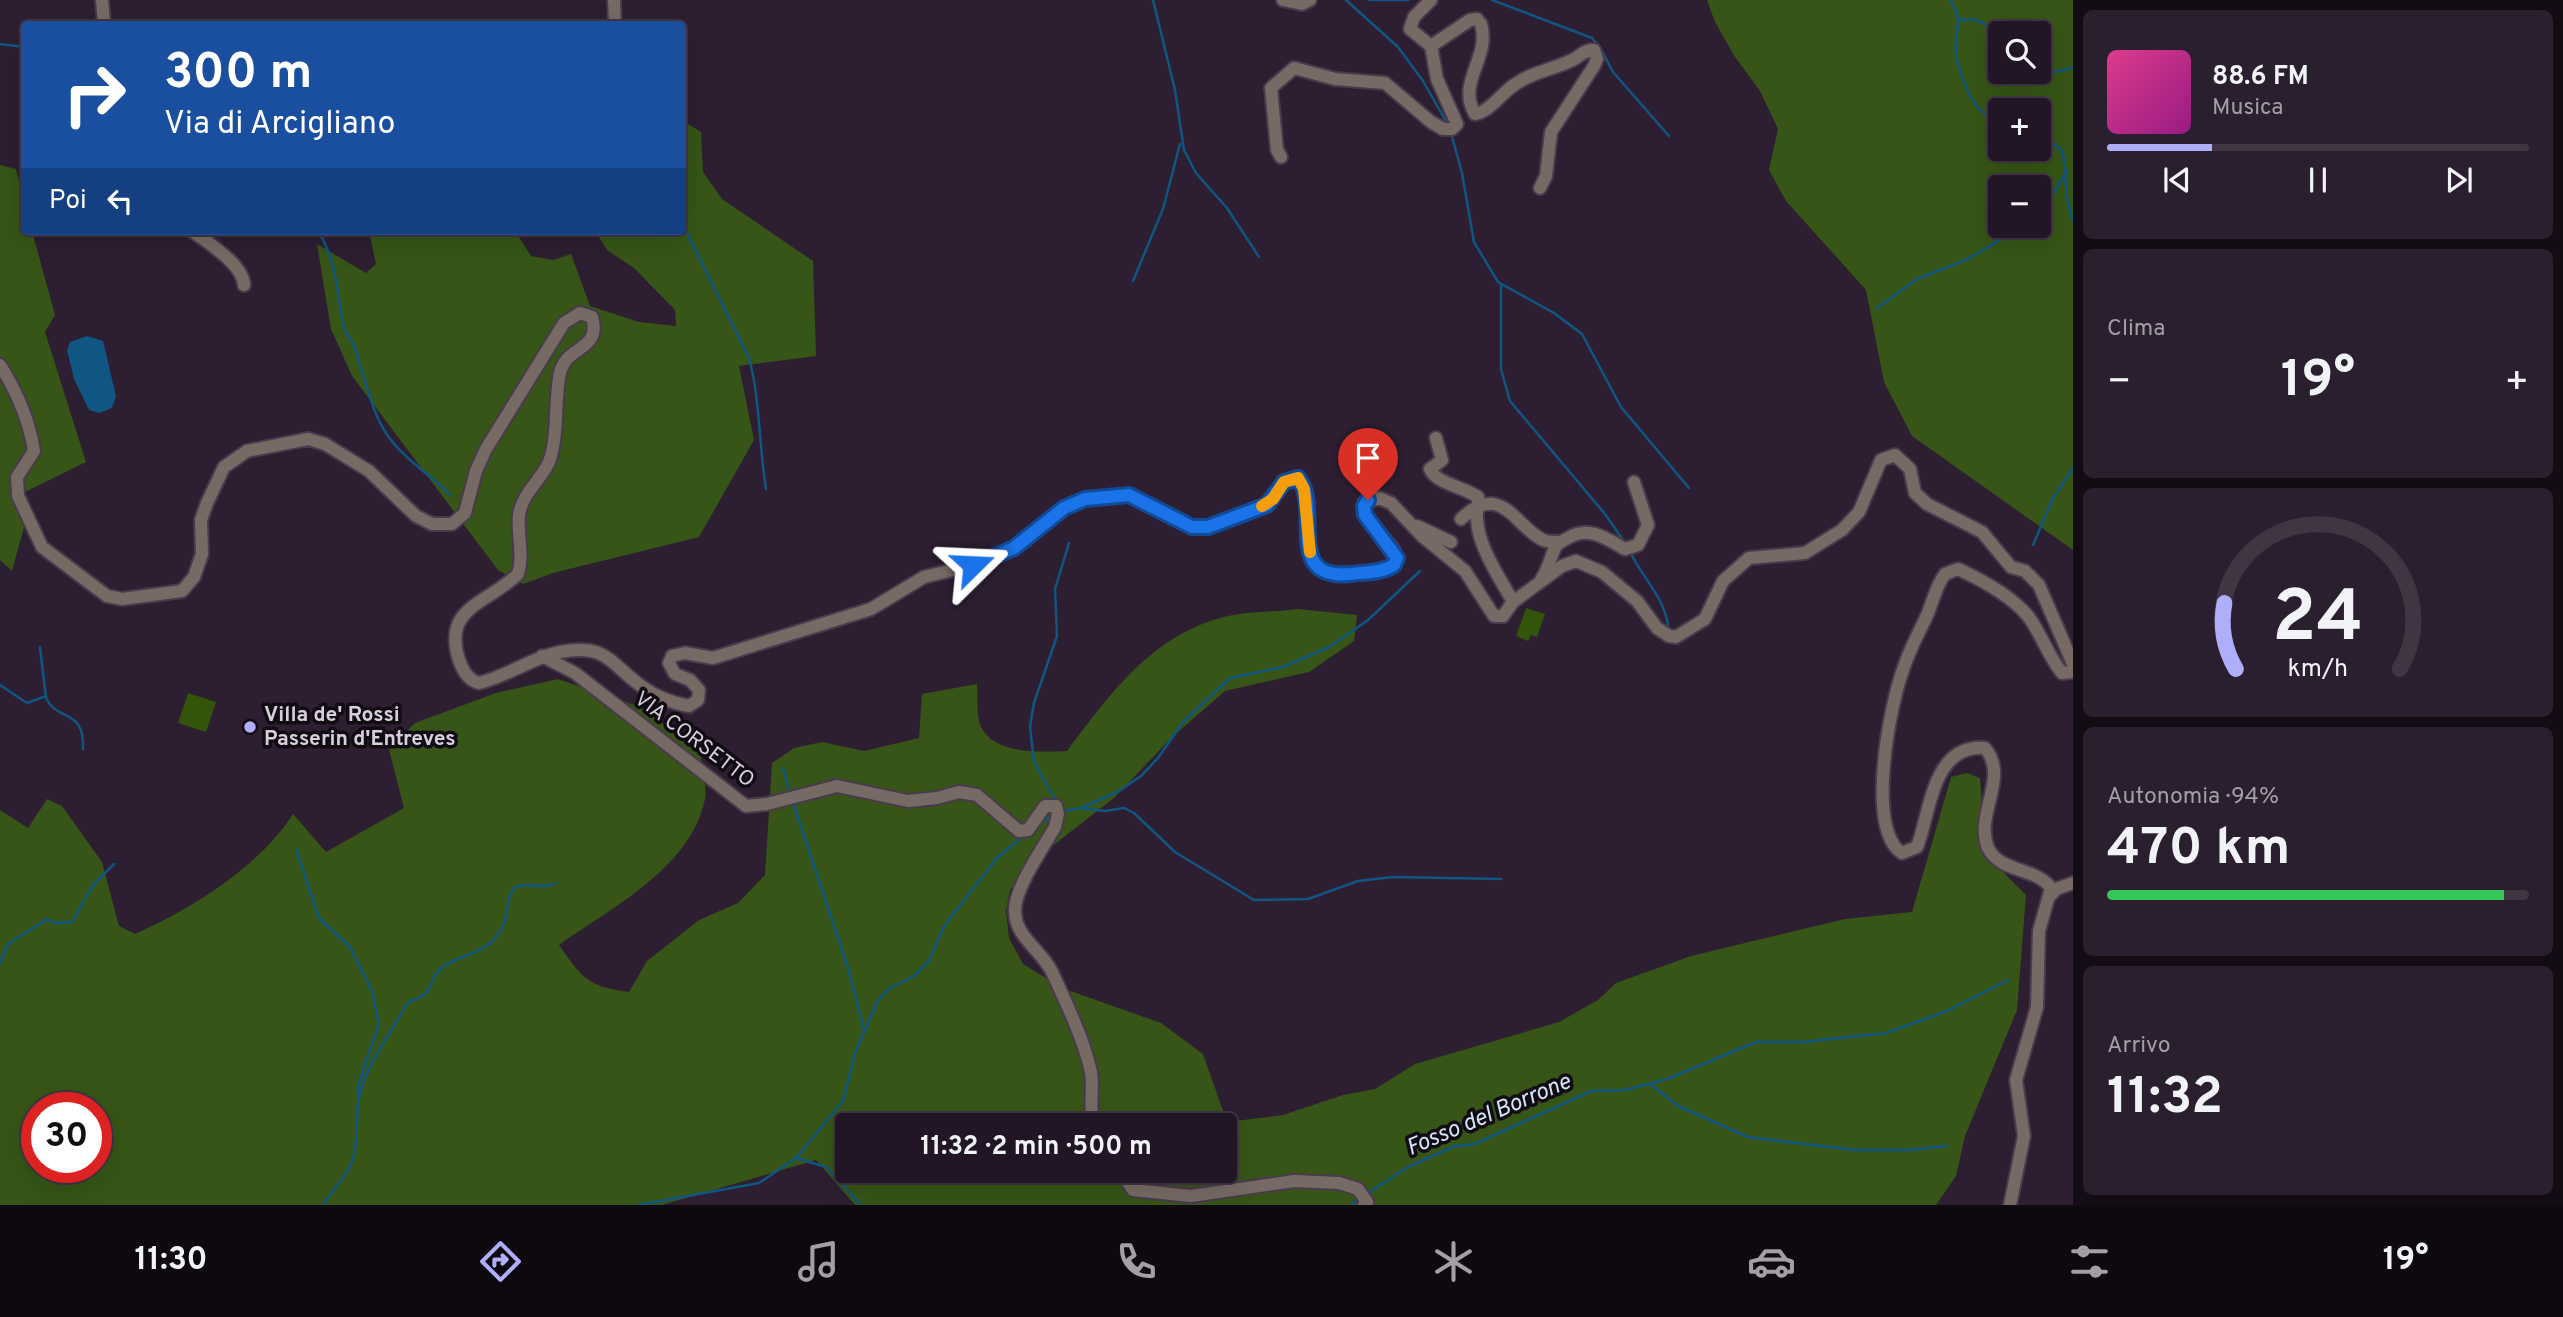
<!DOCTYPE html>
<html lang="it">
<meta charset="utf-8">
<style>
body{margin:0;font-family:Overpass,sans-serif;background:#2a1f2e;color:#f1f3f6;height:100vh;display:flex;flex-direction:column;font-size:26px;white-space:nowrap}
*{box-sizing:border-box;margin:0}
p{font-size:23px;color:#a29fa7}
.icon{flex:none;width:38px;height:38px;fill:none;stroke:currentColor;stroke-width:2;stroke-linecap:round;stroke-linejoin:round}
.map{position:relative;flex:1;overflow:hidden}
.details{display:flex;flex-direction:column;gap:10px;padding:10px;background:#130c15;width:490px}
.details>*{flex:none}
.banner{position:absolute;left:21px;top:21px;width:665px;height:214px;border-radius:7px;box-shadow:0 7px 28px #0002,0 0 0 2px #3f3543;background:#1a4fa0;color:#fff;overflow:hidden}
.buttons{position:absolute;left:1988px;top:21px;display:grid;gap:14px}
.buttons a{display:grid;place-items:center;width:63px;height:63px;border-radius:7px;background:#221626;box-shadow:0 7px 28px #0002,0 0 0 2px #3f3543;font-size:35px}
.speed{position:absolute;left:21px;top:1092px;display:flex;gap:14px;font-size:35px;font-weight:700;text-align:center}
.speed>*{display:grid;place-content:center;width:91px;height:91px;border-radius:50%;background:#221626;box-shadow:0 7px 28px #0002,0 0 0 2px #3f3543;line-height:1}
.speed .limit{border:10px solid #d22;background:#fff;color:#111}
.pin{position:absolute;display:grid;place-items:center;width:60px;height:60px;color:#fff;margin:-72px -30px;border-radius:50% 50% 50% 0;rotate:-45deg;box-shadow:0 0 7px #0007}
.pin .icon{rotate:45deg}
.me{position:absolute;width:77px;margin:-38px;rotate:69deg;stroke-linejoin:round;filter:drop-shadow(0 0 5px #0008)}
.turn{display:flex;align-items:center;gap:24px;height:147px;padding:0 28px;font-size:32px}
.turn .icon{width:91px;height:91px;stroke-width:2.5}
.turn b{display:block;font-size:49px;line-height:60px}
.then{display:flex;align-items:center;height:66px;padding:0 28px;background:#0003;gap:14px;font-size:26px}
.big{font-size:52px;font-weight:700;line-height:1.1}
.details .tile{flex:1;display:flex;flex-direction:column;justify-content:center;gap:10px;min-width:0;padding:0 24px;border-radius:10px;background:#2a1f2e}
.details .dial{align-items:center;gap:0}
.dial svg{height:182px;overflow:visible;fill:none;stroke:#3f3543;stroke-width:7;stroke-linecap:round;text-anchor:middle}
.dial text{fill:#f1f3f6;stroke:none}
.song{display:flex;align-items:center;gap:21px}
.cover{width:84px;height:84px;border-radius:10px;background:linear-gradient(135deg,hsl(330 70% 55%),hsl(310 70% 35%))}
.played{height:7px;border-radius:4px;background:linear-gradient(90deg,#afaefa 25%,#3f3543 25%)}
.keys{display:flex;justify-content:space-around;direction:ltr}
.heat{display:flex;justify-content:space-between;align-items:center;font-size:38px;direction:ltr}
.charge{height:10px;border-radius:5px;background:linear-gradient(90deg,#34c759 94%,#3f3543 0)}
.trip{position:absolute;left:835px;top:1113px;width:402px;height:70px;border-radius:7px;background:#221626;box-shadow:0 7px 28px #0002,0 0 0 2px #3f3543;font-weight:700;line-height:70px;text-align:center}
.menu{display:flex;height:112px;justify-content:space-around;align-items:center;background:#0e090f;color:#a29fa7}
.menu .icon{width:49px;height:49px}
.menu .active{color:#afaefa}
.menu b{font-size:32px;color:#f1f3f6}
main{display:flex;flex:1;min-height:0}
.map>svg:first-child{display:block}
.green{fill:#335509}
.forest{fill:#365516;fill-rule:evenodd}
.water{fill:#105682}
.lines{fill:none;stroke-linecap:round;stroke-linejoin:round}
.stream{stroke:#105682;stroke-width:2.5}
.minor-casing{stroke:#493a4d;stroke-width:16}
.minor{stroke:#776a64;stroke-width:12}
.route-casing{stroke:#114b97;stroke-width:18}
.route{stroke:#1a73e8;stroke-width:12}
.slow{stroke:#f59e0b;stroke-width:12}
.poi-dot{fill:#afaefa;stroke:#110b14;stroke-width:2.5}
.labels{text-anchor:middle;dominant-baseline:central;stroke-width:7;stroke-linejoin:round;paint-order:stroke}
.poi-label{font-size:21px;font-weight:bold;fill:#d9cfdc;stroke:#110b14;text-anchor:start}
.street-label{font-size:21px;fill:#d9cfdc;stroke:#110b14}
.water-label{font-size:23px;font-style:italic;fill:#d3e6f6;stroke:#110b14}
</style>
<main>
<div class="map">
<svg width="2073" height="1205" viewBox="0 0 2073 1205">
<rect width="100%" height="100%" fill="#2d1e32"/>
<!-- green -->
<g class="green">
<polygon points="1526,608 1545,614 1537,637 1531,635 1528,641 1516,636"/>
<polygon points="188,693 216,702 206,732 178,723"/>
</g>
<!-- forest -->
<g class="forest">
<path d="M1707,0H2073V550L1912,436L1884,382L1866,290L1786,201L1769,170L1778,129L1760,91L1735,57L1715,22ZM2000,33H2039V72H2000ZM2000,110H2039V149H2000ZM2000,187H2039V226H2000Z"/>
<polygon points="683,121 701,132 703,172 722,199 813,261 816,356 739,366 754,440 699,537 553,573 523,584 498,570 352,376 331,329 317,244 366,273 376,264 369,231 515,231 531,256 553,260 571,254 590,306 639,322 676,326 675,310 634,268 607,250 595,231 682,231"/>
<polygon points="0,165 16,169 24,202 24,231 32,231 55,315 45,332 86,462 15,497 26,520 12,571 0,560"/>
<path d="M1298,609L1357,615L1354,641L1309,672L1225,691L1172,737L1114,798L1037,858L1010,890L1006,911L1009,938L1023,964L1062,988L1161,1023L1203,1054L1227,1122L1283,1115L1343,1095L1375,1089L1415,1064L1559,1022L1598,1000L1616,983L1691,956L1845,919L1912,912L1951,777L1967,773L1980,778L1986,855L2026,895L2017,1010L1965,1136L1956,1176L1936,1205H855L816,1160L662,1205H0V810L28,828L47,799L62,806L102,862L119,926L135,934C192,908 259,867 293,814L326,852L404,808L389,750L415,723L496,693L558,679L646,709L701,756C702,769 707,787 705,799C691,868 611,908 559,945C583,979 587,986 629,992L647,961L699,920L738,903L765,875L772,763L794,748L822,742L864,751L919,738L922,694L977,684C978,696 976,716 981,727C995,755 1041,752 1067,751C1111,693 1152,634 1228,616C1250,611 1275,612 1298,609ZM37,1108H96V1167H37ZM847,1125H1225V1171H847Z"/>
</g>
<!-- water -->
<polygon class="water" points="87,336 103,341 116,396 112,408 99,413 89,410 74,379 67,350 70,342"/>
<g class="lines">
<!-- stream -->
<g class="stream">
<polyline points="1153,0 1175,90 1184,150 1196,173 1227,208 1259,257"/>
<polyline points="1346,0 1398,47 1423,81 1447,123"/>
<polyline points="1369,0 1408,0"/>
<polyline points="1492,0 1592,38 1601,49 1613,72 1669,136"/>
<path d="M1950,0C1966,23 1953,29 1956,53C1957,67 1971,106 1984,113C1989,116 1995,115 2000,115"/>
<path d="M1960,20C1981,17 1989,25 2000,43"/>
<polyline points="0,44 24,47"/>
<polyline points="2023,72 2045,74 2073,68"/>
<polyline points="2039,130 2063,152 2067,198 2073,221"/>
<polyline points="1451,133 1462,173 1474,242 1498,282 1554,313 1582,334 1621,407 1689,488"/>
<polyline points="2039,217 2067,171"/>
<path d="M682,223L749,358C760,397 759,447 766,489"/>
<path d="M318,231C337,260 337,296 344,328C346,335 352,340 354,346C365,375 370,411 388,436C405,460 431,475 450,495"/>
<polyline points="1133,281 1163,209 1180,144"/>
<polyline points="1501,284 1501,369 1510,401 1605,514 1625,543"/>
<polyline points="1877,308 1917,279 1968,259 2023,226"/>
<polyline points="2033,545 2053,498 2073,468"/>
<path d="M1630,552C1642,577 1664,597 1668,625"/>
<path d="M40,647L46,698C57,722 85,708 83,749"/>
<polyline points="0,685 27,703 46,696"/>
<polyline points="783,769 790,793"/>
<polyline points="1055,800 1034,762 1030,726 1034,703 1057,636 1055,589 1069,543"/>
<polyline points="793,803 848,968 864,1030"/>
<polyline points="1081,808 1105,811 1124,808 1134,813 1175,852 1254,900 1308,899 1358,881 1393,877 1501,879"/>
<polyline points="1062,811 1081,808 1119,791 1141,776 1158,758 1183,722 1230,678 1283,667 1329,647 1368,620 1420,571"/>
<polyline points="1038,825 1053,815"/>
<polyline points="296,849 319,918 350,947 372,991 379,1024 358,1085 358,1098"/>
<polyline points="0,963 8,944 47,919 55,923 72,922 93,885 114,864"/>
<polyline points="1650,1084 1678,1106 1748,1137 1855,1150 1909,1150 1947,1146"/>
<polyline points="796,1158 826,1167 861,1205"/>
<polyline points="1368,1193 1408,1167 1455,1146 1475,1144 1591,1091 1625,1090 1667,1079 1756,1042 1802,1042 1886,1033 1947,1011 2008,980"/>
<path d="M323,1205C333,1189 350,1173 354,1155C359,1132 354,1109 362,1086C373,1055 393,1030 408,1002C439,993 425,980 444,966C460,955 484,953 496,937C511,918 504,902 514,888C528,880 541,891 556,883"/>
<polyline points="638,1205 759,1183 796,1158 843,1101 855,1053 878,1000 890,988 914,976 929,961 944,926 997,858 1024,835"/>
<polyline points="1351,1205 1359,1199"/>
</g>
<!-- minor casing -->
<g class="minor-casing">
<g id="minor">
<polyline points="102,0 104,24"/>
<polyline points="614,0 615,24"/>
<polyline points="1283,0 1302,4 1310,0"/>
<path d="M1431,0L1414,17L1410,29L1431,46L1470,20L1477,19L1481,24C1491,58 1456,82 1475,114C1489,112 1501,94 1514,85C1532,72 1551,70 1570,61C1579,58 1584,49 1594,50L1597,59L1594,66L1551,132L1546,176L1540,188"/>
<polyline points="1281,157 1277,150 1271,88 1294,68 1335,79 1385,83 1431,122 1443,129 1452,129 1457,124 1437,79 1431,46"/>
<path d="M192,231C208,243 243,264 244,285"/>
<path d="M0,365C17,392 29,420 34,451L17,477L18,496L42,547L107,596L122,599L182,591L194,577L202,554L201,520L207,503L224,467L247,451L308,439L325,444L369,471L416,516L432,524H452L465,513L476,471L486,449L564,323L580,313L592,317C602,351 566,345 560,373C554,399 559,440 548,464C539,482 522,494 519,515C517,534 524,555 518,574C487,604 442,607 459,660C463,671 468,680 479,683C508,676 531,658 560,652C609,643 610,665 644,688C658,698 673,703 689,706L698,700L699,690L690,680L675,674L669,663L672,656L685,653L713,658L871,609L924,577L973,565L1004,553L1026,540L1064,508L1085,499L1129,495L1192,527H1208L1267,504L1284,482L1298,478C1325,512 1278,581 1355,573C1370,572 1386,573 1396,562L1394,550L1365,515V502L1379,498L1391,503L1422,536L1465,571L1494,616H1503L1513,602L1562,566L1576,561L1602,572L1637,601L1657,628L1669,636L1676,637L1705,619L1723,581L1749,558L1805,553L1842,530L1859,512L1881,460L1895,455L1910,469L1915,493L1927,504L1982,532L2011,567L2025,571L2039,585L2073,664"/>
<path d="M1436,438L1442,460L1430,469C1435,483 1464,487 1478,497C1479,505 1476,512 1477,519C1478,547 1500,578 1513,602"/>
<path d="M1461,519C1502,480 1515,527 1543,540C1548,542 1555,542 1560,542"/>
<polyline points="1417,526 1451,542"/>
<path d="M1542,578C1549,568 1550,558 1555,548C1557,543 1564,540 1568,538C1589,525 1607,539 1625,549L1638,545L1648,525L1634,482"/>
<path d="M542,656L575,673L746,806L767,804L837,786L908,801L937,798L959,792L977,795L1019,831L1028,830L1045,806H1056L1058,814L1055,827C1043,848 1016,886 1015,909C1014,937 1041,949 1052,972C1067,1005 1083,1037 1091,1072C1094,1091 1088,1108 1095,1125"/>
<polyline points="2051,895 2056,889 2073,883"/>
<polyline points="1121,1171 1133,1190 1191,1196 1294,1181 1339,1183 1358,1189 1367,1202 1364,1205"/>
<path d="M2010,1205L2024,1136L2016,1080L2037,1007L2039,931L2051,888C2036,867 2000,873 1988,848C1974,814 2010,778 1985,748C1932,744 1931,811 1917,847L1902,853C1865,830 1890,703 1904,667C1910,648 1920,631 1928,613C1933,600 1937,584 1945,574L1958,569C1982,580 2011,596 2028,616C2041,633 2048,656 2062,673L2073,672"/>
</g>
</g>
<!-- minor -->
<use href="#minor" class="minor"/>
</g>
<g class="lines">
<!-- route casing -->
<g class="route-casing">
<path id="route" d="M973,565L1014,548L1064,508L1085,499L1129,495L1192,527H1208L1267,505L1284,482L1298,478C1323,508 1282,581 1351,574C1365,572 1381,573 1394,565L1397,558L1365,515L1364,506L1368,500"/>
</g>
<!-- route -->
<use href="#route" class="route"/>
<!-- slow -->
<polyline class="slow" points="1262,506 1273,499 1284,482 1298,478 1304,489 1310,552"/>
</g>
<!-- markers -->
<circle class="poi-dot" cx="250" cy="727" r="7"/>
<g class="labels">
<!-- poi labels -->
<g class="poi-label">
<text x="264" y="715">Villa de' Rossi<tspan x="264" dy="24">Passerin d'Entreves</tspan></text>
</g>
<!-- street labels -->
<g class="street-label">
<text transform="translate(694 740) rotate(37)">VIA CORSETTO</text>
</g>
<!-- water labels -->
<g class="water-label">
<text transform="translate(1489 1116) rotate(-23)">Fosso del Borrone</text>
</g>
</g>
</svg>
<div class="buttons">
<a><svg class="icon" aria-label="search" viewBox="0 0 24 24"><circle cx="10" cy="10" r="6"/><path d="M15 15l6 6"/></svg></a>
<a>+</a>
<a>−</a>
</div>
<div class="speed"><div class="limit">30</div></div>
<div class="pin" style="left:1368px;top:500px;background:#d93025"><svg class="icon" aria-label="arrive" viewBox="0 0 24 24"><path d="M6 21V4h12l-3 4 3 4H6"/></svg></div>
<svg class="me" style="left:973px;top:565px" viewBox="-20 -20 40 40"><path d="M0-17L14 15 0 8-14 15z" fill="#1a73e8" stroke="#fff" stroke-width="4"/></svg>
<div class="trip">11:32 · 2 min · 500 m</div>
<div class="banner">
<div class="turn"><svg class="icon" aria-label="right" viewBox="0 0 24 24"><path d="M7 20v-9h11M14 6l5 5-5 5"/></svg><div><b>300 m</b>Via di Arcigliano</div></div>
<div class="then">Poi<svg class="icon" aria-label="left" viewBox="0 0 24 24"><path d="M17 20v-9H6M10 6l-5 5 5 5"/></svg></div>
</div>
</div>
<section class="details">
<div class="tile">
<div class="song"><i class="cover"></i><div><b>88.6 FM</b><p>Musica</p></div></div>
<div class="played"></div>
<div class="keys"><svg class="icon" aria-label="previous" viewBox="0 0 24 24"><path d="M18 5L8 12l10 7zM5 5v14"/></svg><svg class="icon" aria-label="pause" viewBox="0 0 24 24"><path d="M8 5v14M16 5v14"/></svg><svg class="icon" aria-label="next" viewBox="0 0 24 24"><path d="M6 5l10 7-10 7zM19 5v14"/></svg></div>
</div>
<div class="tile"><p>Clima</p>
<div class="heat"><a>−</a><b class="big">19°</b><a>+</a></div>
</div>
<div class="tile dial"><svg viewBox="0 0 100 80">
<path d="M14 69A42 42 0 1 1 86 69"/>
<path d="M14 69A42 42 0 0 1 9 40" stroke="#afaefa"/>
<text x="50" y="56" font-size="32" font-weight="700">24</text>
<text x="50" y="72" font-size="11">km/h</text>
</svg></div>
<div class="tile"><p>Autonomia · 94%</p><b class="big">470 km</b><div class="charge"></div></div>
<div class="tile"><p>Arrivo</p><b class="big">11:32</b></div>
</section>
</main>
<nav class="menu">
<b>11:30</b>
<svg class="icon active" aria-label="directions" viewBox="0 0 24 24"><path d="M12 3l9 9-9 9-9-9zM9 14v-3h6M13 9l2 2-2 2"/></svg>
<svg class="icon" aria-label="music" viewBox="0 0 24 24"><path d="M9 18V5l10-2v13"/><circle cx="6" cy="18" r="3"/><circle cx="16" cy="16" r="3"/></svg>
<svg class="icon" aria-label="phone" viewBox="0 0 24 24"><path d="M5 4h4l2 5-3 2q2 4 5 5l2-3 5 2v4C11 20 4 13 5 4z"/></svg>
<svg class="icon" aria-label="climate" viewBox="0 0 24 24"><path d="M12 3v18M4 7l16 10M4 17L20 7"/></svg>
<svg class="icon" aria-label="car" viewBox="0 0 24 24"><path d="M5 17H2v-5l4-1 3-4h7l3 4 3 1v5h-3M9 17h6M6 11h13"/><circle cx="7" cy="17" r="2"/><circle cx="17" cy="17" r="2"/></svg>
<svg class="icon" aria-label="filters" viewBox="0 0 24 24"><path d="M4 7h16M4 17h16"/><circle cx="9" cy="7" r="2"/><circle cx="15" cy="17" r="2"/></svg>
<b>19°</b>
</nav>
